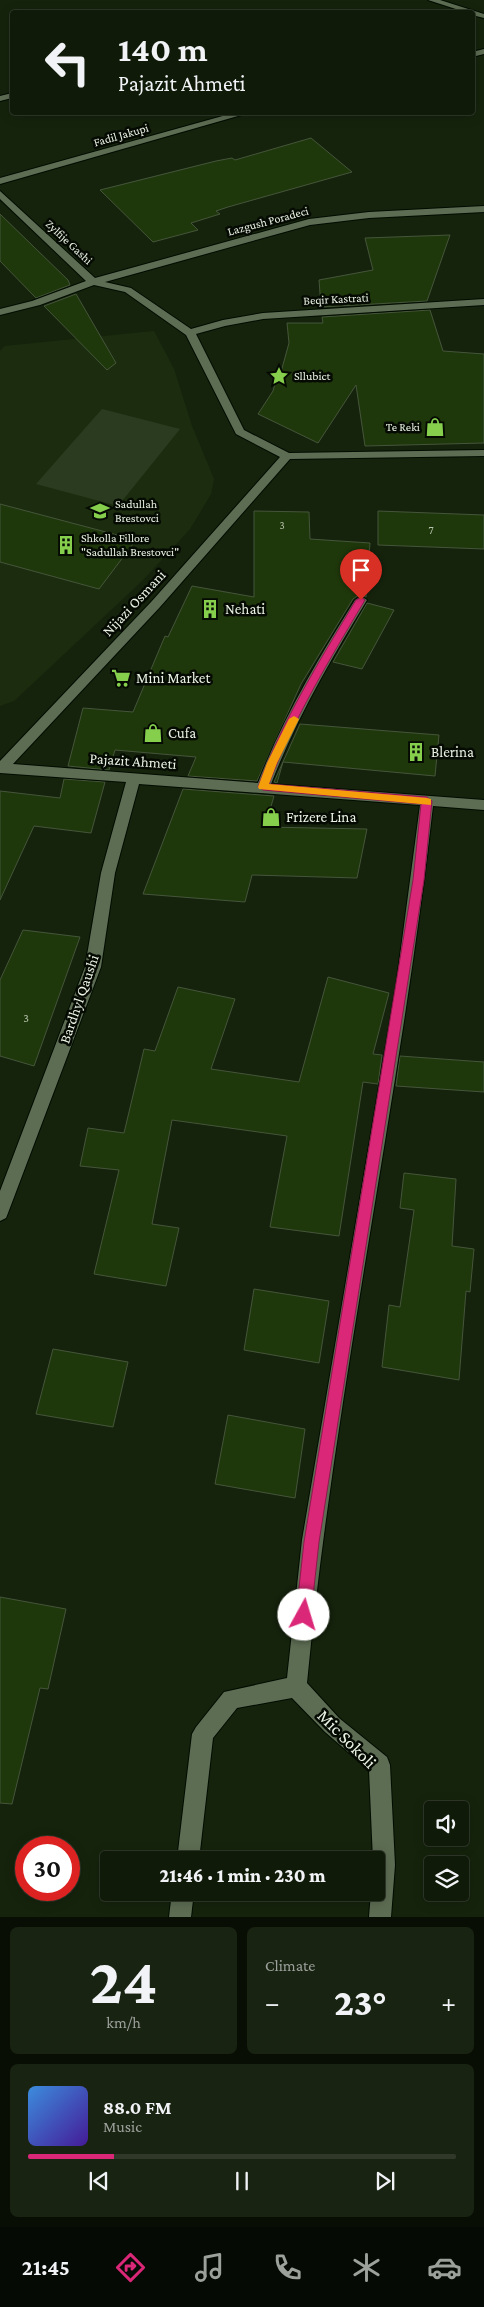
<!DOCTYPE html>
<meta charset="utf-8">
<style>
body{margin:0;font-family:"Crimson Pro",serif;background:#192312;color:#f1f3f6;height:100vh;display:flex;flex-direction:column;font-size:19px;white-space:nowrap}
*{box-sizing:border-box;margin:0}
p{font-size:16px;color:#9ca19c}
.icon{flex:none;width:28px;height:28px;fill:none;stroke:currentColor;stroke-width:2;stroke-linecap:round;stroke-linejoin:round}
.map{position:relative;height:1917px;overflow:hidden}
.panel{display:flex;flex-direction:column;gap:10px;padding:10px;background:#090e05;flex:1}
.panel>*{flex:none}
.guide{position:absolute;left:10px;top:10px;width:465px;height:105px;border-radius:5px;box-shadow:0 2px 12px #0003,0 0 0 1px #30382a;background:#101a09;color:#f1f3f6;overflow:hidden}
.controls{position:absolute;left:424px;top:1801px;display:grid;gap:10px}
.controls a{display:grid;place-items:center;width:45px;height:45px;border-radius:5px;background:#101a09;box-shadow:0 2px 12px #0003,0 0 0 1px #30382a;font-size:25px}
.speed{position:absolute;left:15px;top:1836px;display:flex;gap:10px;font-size:25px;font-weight:700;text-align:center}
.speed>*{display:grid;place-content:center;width:65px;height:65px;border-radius:50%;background:#101a09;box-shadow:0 2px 12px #0003,0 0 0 1px #30382a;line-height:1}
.speed .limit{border:8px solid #d22;background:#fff;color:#111}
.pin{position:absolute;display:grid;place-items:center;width:42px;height:42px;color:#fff;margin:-51px -21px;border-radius:50% 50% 50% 0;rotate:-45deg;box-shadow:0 0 5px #0007}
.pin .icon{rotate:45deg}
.me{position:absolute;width:55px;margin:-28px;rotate:6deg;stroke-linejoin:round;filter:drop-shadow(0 0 4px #0008)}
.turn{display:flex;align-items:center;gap:18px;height:105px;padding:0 25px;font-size:22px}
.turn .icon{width:65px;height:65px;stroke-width:2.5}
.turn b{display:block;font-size:35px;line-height:42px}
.big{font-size:38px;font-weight:800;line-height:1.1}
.panel .widget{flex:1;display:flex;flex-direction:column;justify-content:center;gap:8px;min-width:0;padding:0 18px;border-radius:8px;background:#192312}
.panel .dial{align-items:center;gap:0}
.dial b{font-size:65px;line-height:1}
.song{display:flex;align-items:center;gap:15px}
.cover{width:60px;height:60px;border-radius:8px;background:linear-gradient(135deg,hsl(210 70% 55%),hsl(260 70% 35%))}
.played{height:5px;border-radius:2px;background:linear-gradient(90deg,#db2777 20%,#30382a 20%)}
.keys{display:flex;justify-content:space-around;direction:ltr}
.heat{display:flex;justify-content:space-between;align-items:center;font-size:28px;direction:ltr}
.panel .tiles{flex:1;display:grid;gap:10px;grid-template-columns:1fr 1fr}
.widget:last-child{grid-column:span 2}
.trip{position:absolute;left:100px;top:1851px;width:285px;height:50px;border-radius:5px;background:#101a09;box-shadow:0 2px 12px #0003,0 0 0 1px #30382a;font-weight:800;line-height:50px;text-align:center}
.menu{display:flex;height:80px;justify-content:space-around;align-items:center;background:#060a04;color:#9ca19c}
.menu .icon{width:35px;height:35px}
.menu .active{color:#db2777}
.menu b{font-size:22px;color:#f1f3f6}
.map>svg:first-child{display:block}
.built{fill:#1c2d0f}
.green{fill:#2b3b20}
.building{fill:#1f380b;stroke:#45553b}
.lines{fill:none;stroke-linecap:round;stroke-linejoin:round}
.minor-casing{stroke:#020c00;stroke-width:2}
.minor{fill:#5d6d53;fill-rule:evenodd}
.route{fill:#db2777;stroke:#8e194d}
.slow{fill:#f59e0b}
.labels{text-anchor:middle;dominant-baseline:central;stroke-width:5;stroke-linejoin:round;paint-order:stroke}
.far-number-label{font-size:11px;fill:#b7c4ae}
.far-street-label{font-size:12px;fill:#eaf3e4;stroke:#050a03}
.far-poi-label{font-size:12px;fill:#eaf3e4;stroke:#050a03;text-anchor:start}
.number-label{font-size:12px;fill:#b7c4ae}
.street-label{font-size:15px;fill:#eaf3e4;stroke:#050a03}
.poi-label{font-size:15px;fill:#eaf3e4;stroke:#050a03;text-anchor:start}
.near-street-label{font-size:18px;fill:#eaf3e4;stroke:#050a03}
</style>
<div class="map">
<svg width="484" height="1917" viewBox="0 0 484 1917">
<rect width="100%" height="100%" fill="#15230c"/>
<!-- built -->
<polygon class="built" points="154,331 174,369 192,426 214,479 211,494 190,529 143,580 14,701 0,706 0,351 5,346"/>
<!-- green -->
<polygon class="green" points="102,409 180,429 118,506 36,484"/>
<!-- building -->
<g class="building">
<polygon points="311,138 352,172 228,207 216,211 220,214 191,223 198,230 153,242 100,190 216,161 232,158 235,160"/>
<polygon points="0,214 68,280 70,285 36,298 0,261"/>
<polygon points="450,235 427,301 321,307 319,280 373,270 365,238"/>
<polygon points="76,294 116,363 107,370 44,306"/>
<polygon points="430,310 443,351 484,354 484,443 365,446 356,385 318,443 258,414 273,391 278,372 281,372 289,343 287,323 323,323 322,317"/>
<polygon points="0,504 136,540 99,589 0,562"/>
<polygon points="254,511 309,512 310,539 370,543 366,597 360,594 353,599 301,684 257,781 188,776 196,757 115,750 109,770 68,766 83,708 133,712 165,636 168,637 192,586 254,597"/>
<polygon points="378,511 484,515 484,549 378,545"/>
<polygon points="367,603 394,610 362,669 333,662"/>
<polygon points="300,724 439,735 435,776 283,762 277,783 274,782"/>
<polygon points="64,779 105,782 91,833 34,826 0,900 0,791 60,798"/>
<polygon points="183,789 274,796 265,827 367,829 357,878 252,875 245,902 143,894"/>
<polygon points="23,930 80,937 34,1066 0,1056 0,980"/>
<polygon points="328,977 389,993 373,1054 382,1055 378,1084 363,1082 339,1236 270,1227 287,1136 172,1120 152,1224 179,1228 166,1286 94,1274 119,1170 80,1166 88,1128 124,1133 144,1049 155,1051 178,987 235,999 211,1069 299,1082"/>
<polygon points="400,1056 484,1062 484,1092 396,1086"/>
<polygon points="404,1173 456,1179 452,1246 474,1249 470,1292 466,1291 459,1380 382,1367 389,1305 400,1307 414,1210 400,1208"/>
<polygon points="254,1289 329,1301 319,1363 244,1350"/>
<polygon points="53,1349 128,1362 113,1427 36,1414"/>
<polygon points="228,1415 305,1429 295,1498 215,1484"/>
<polygon points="0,1597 66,1609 48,1689 40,1688 12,1804 0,1803"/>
</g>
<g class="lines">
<!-- minor casing -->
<g class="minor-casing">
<g id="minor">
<polygon points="428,0 440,0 484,14 484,18 472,15 472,12 465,12"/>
<polygon points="484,49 484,54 472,57 472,52"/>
<polygon points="12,93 12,98 0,101 0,96"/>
<polygon points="237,112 252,112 0,184 0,178"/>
<path d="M0,191L95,278L309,219L369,212L484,206V212L369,218L310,225L105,282L131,288L191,329L223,320L263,313L484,299V305L263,319L225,326L196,334L244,430L289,453L484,450V456L290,459L160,607L13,764L258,783C283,718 318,659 355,600L361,596L367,600C331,659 296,719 271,784L484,800V810L433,806C400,1100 335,1389 307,1683L339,1718L387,1757L390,1765L395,1865L391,1917H369L371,1892H376V1860H373L369,1770L325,1732L292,1698L237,1708L213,1738L199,1860H177L192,1734L196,1727L224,1692L287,1678L302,1540L396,986L420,805L139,784L115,873L101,967L8,1213L6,1218L0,1221V1191L85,967L101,873L126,782L0,773V761L152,601L280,457L236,434L186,335L125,292L94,285L40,305L0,315V309L32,301L86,281L0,199Z"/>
<polygon points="172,1892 194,1892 191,1917 169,1917"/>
</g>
</g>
<!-- minor -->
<use href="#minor" class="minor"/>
</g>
<!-- route -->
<path class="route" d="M361,597L365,600C330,659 293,719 269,784L427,797L432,801L424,880L319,1542L311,1615L309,1620L304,1622L298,1620L296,1615L304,1542L413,880L421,804L263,790L258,787C282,721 320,660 356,600Z"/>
<!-- slow -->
<polygon class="slow" points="294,716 299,719 277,763 269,784 427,798 431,799 431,805 259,789 258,787 267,763 289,719"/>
<!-- icons -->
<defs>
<g id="sight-bare" transform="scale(1.5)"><path d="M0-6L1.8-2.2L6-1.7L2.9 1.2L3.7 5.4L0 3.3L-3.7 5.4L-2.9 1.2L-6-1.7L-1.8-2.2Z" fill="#85cf4d" stroke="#050a03" stroke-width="2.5" paint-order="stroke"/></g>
<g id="shop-bare" transform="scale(1.5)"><path d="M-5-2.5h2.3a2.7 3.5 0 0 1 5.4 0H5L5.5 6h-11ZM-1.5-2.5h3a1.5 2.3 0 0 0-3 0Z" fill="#85cf4d" stroke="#050a03" stroke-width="2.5" paint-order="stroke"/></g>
<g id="school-bare" transform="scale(1.5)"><path d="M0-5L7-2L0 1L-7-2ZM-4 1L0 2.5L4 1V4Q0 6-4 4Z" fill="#85cf4d" stroke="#050a03" stroke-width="2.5" paint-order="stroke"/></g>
<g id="building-bare" transform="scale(1.5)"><path d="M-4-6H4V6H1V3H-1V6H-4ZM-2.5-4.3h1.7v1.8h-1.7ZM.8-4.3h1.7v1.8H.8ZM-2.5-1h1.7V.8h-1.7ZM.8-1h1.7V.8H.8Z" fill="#85cf4d" stroke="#050a03" stroke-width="2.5" paint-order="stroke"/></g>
<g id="supermarket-bare" transform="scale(1.5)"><path d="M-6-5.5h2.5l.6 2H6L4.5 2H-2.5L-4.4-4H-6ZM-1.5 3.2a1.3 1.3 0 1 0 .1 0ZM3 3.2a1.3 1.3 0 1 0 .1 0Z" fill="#85cf4d" stroke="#050a03" stroke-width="2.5" paint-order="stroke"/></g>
</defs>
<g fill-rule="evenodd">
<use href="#sight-bare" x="279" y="376"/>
<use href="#shop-bare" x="435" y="427"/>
<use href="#school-bare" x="100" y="511"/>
<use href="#building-bare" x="66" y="545"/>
<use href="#building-bare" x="210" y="609"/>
<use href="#supermarket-bare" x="121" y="678"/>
<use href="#shop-bare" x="153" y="733"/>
<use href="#building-bare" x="416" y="752"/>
<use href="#shop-bare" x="271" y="817"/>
</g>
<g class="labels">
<!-- far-number labels -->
<g class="far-number-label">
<text x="282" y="525">3</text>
<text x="431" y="530">7</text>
</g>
<!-- far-street labels -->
<g class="far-street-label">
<text transform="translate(121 135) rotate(-16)">Fadil Jakupi</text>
<text transform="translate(268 221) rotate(-15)">Lazgush Poradeci</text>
<text transform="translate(69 242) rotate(43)">Zylfije Gashi</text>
<text transform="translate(336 299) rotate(-3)">Beqir Kastrati</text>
</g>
<!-- far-poi labels -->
<g class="far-poi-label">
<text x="294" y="376">Sllubict</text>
<text x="420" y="427" text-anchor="end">Te Reki</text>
<text x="115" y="504">Sadullah<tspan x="115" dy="14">Brestovci</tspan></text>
<text x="81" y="538">Shkolla Fillore<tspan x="81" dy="14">"Sadullah Brestovci"</tspan></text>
</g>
<!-- number labels -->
<g class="number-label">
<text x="26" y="1018">3</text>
</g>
<!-- street labels -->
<g class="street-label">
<text transform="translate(134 603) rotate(-47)">Nijazi Osmani</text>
<text transform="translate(133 761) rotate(4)">Pajazit Ahmeti</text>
<text transform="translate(79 999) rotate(-71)">Bardhyl Qaushi</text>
</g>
<!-- poi labels -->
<g class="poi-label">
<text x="225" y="609">Nehati</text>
<text x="136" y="678">Mini Market</text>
<text x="168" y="733">Cufa</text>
<text x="431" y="752">Blerina</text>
<text x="286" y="817">Frizere Lina</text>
</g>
<!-- near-street labels -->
<g class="near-street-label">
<text transform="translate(347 1739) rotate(45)">Mic Sokoli</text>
</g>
</g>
</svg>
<div class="controls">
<a><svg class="icon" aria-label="sound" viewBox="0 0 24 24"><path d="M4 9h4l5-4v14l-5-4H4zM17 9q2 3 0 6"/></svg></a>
<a><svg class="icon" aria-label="layers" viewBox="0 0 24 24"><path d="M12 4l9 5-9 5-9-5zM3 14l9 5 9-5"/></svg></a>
</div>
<div class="speed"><div class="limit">30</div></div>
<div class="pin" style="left:361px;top:600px;background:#d93025"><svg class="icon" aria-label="arrive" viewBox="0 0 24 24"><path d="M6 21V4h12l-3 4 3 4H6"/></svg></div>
<svg class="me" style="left:304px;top:1615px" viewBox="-20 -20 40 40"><circle r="19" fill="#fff"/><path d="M0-13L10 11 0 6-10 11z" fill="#db2777"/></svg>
<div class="trip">21:46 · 1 min · 230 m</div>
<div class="guide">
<div class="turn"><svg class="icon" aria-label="left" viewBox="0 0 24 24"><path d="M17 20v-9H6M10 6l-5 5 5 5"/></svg><div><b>140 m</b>Pajazit Ahmeti</div></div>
</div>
</div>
<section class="panel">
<div class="tiles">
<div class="widget dial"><b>24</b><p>km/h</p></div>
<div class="widget"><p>Climate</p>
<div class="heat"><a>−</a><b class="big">23°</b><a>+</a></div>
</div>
<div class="widget">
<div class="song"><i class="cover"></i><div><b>88.0 FM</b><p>Music</p></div></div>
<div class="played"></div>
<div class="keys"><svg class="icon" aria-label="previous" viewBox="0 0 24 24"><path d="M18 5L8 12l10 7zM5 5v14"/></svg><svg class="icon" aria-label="pause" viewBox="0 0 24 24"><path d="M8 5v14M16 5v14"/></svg><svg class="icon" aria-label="next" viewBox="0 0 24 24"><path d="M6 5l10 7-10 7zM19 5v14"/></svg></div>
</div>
</div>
</section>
<nav class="menu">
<b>21:45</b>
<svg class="icon active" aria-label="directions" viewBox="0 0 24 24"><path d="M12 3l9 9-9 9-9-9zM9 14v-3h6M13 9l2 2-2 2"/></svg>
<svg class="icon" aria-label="music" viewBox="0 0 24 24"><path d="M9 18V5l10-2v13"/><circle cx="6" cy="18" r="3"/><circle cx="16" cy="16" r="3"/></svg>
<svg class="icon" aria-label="phone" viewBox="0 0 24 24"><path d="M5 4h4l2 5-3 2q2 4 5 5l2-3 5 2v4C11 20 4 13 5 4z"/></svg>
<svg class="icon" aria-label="climate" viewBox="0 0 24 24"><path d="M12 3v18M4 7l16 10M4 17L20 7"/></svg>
<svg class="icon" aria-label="car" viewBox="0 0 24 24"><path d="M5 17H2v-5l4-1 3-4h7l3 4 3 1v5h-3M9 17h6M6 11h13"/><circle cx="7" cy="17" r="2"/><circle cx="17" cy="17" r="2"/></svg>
</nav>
